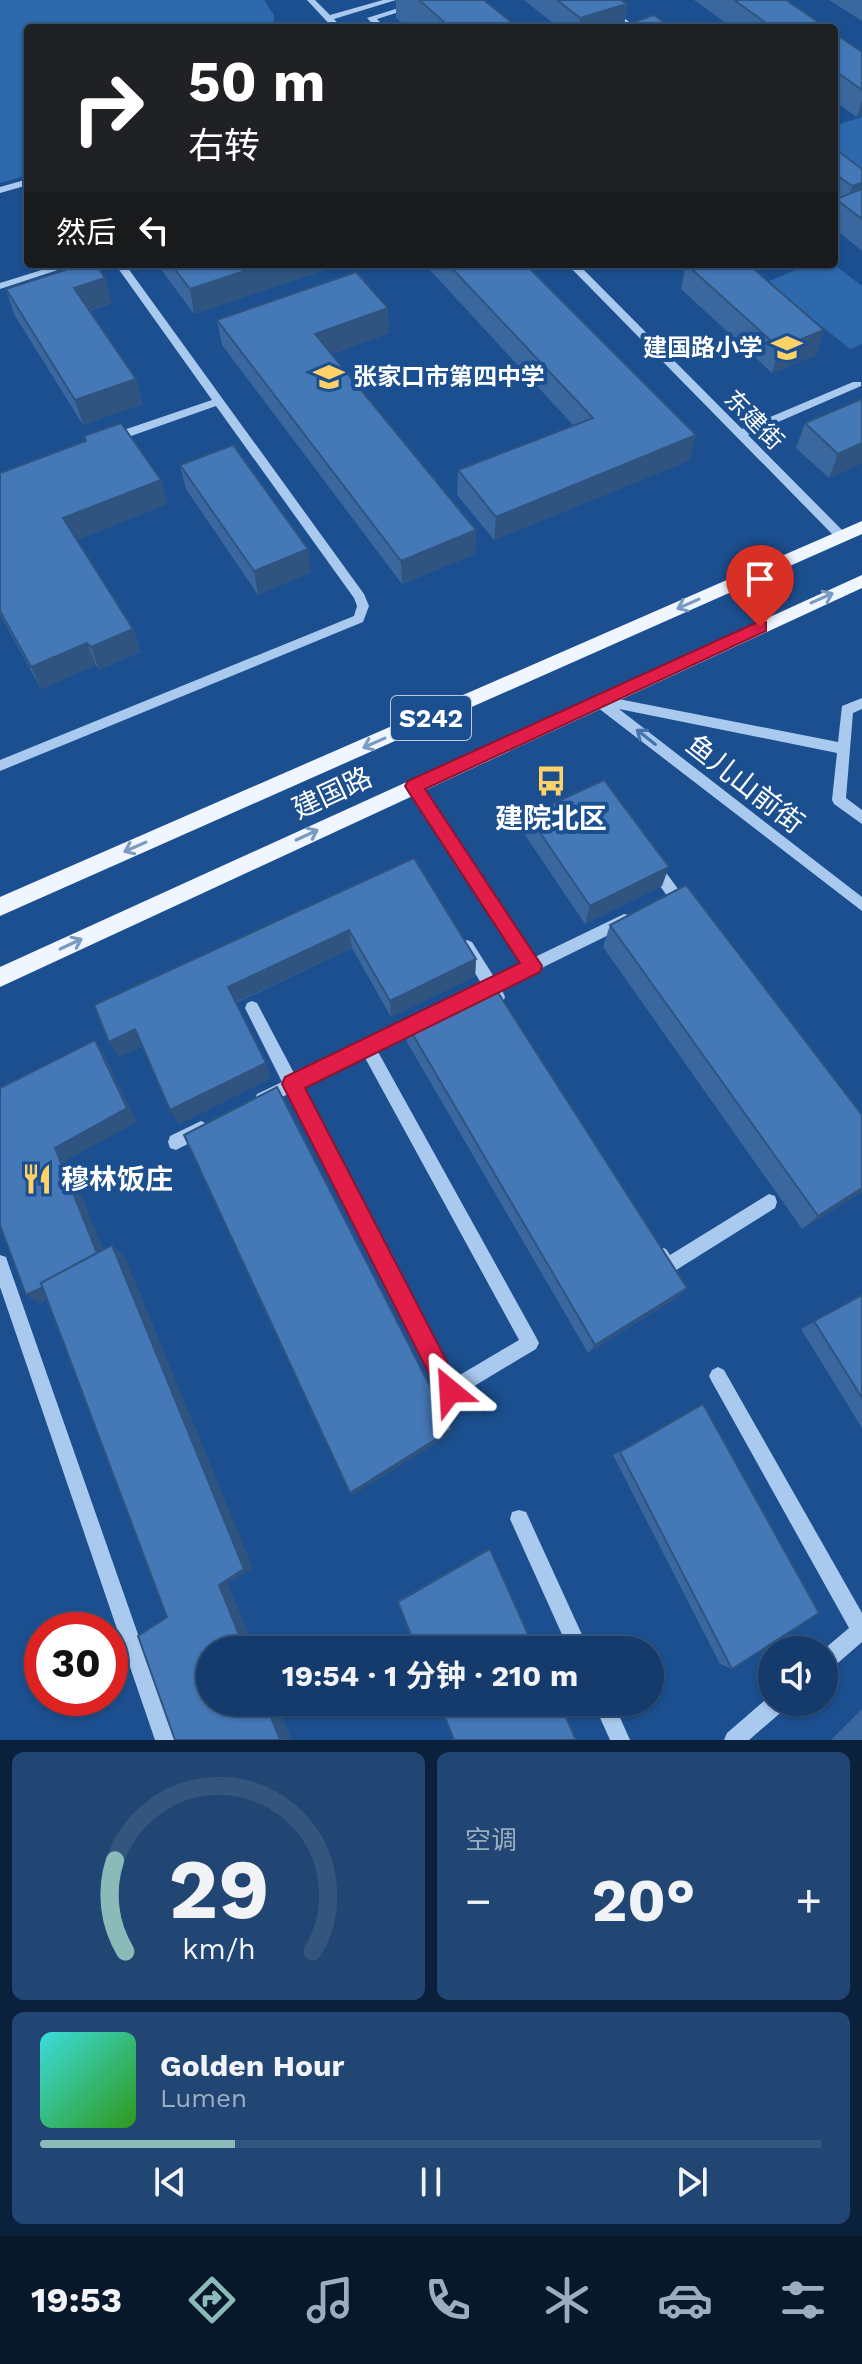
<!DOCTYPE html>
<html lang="zh">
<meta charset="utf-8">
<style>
body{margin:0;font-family:"Work Sans","Noto Sans SC",sans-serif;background:#214673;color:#f1f3f6;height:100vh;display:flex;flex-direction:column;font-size:30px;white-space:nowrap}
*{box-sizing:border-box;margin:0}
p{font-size:26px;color:#9dadc1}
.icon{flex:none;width:44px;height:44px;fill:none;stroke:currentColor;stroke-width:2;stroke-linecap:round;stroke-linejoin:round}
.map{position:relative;height:1740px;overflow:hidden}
.sheet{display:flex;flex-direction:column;gap:12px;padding:12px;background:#0b203b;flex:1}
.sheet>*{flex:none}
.banner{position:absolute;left:24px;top:24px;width:814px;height:244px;border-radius:8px;box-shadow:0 2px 6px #0004,0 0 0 2px #33557e;background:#202124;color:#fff;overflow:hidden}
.tools{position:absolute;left:758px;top:1636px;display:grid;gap:16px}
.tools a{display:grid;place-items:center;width:80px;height:80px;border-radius:50%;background:#143b6b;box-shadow:0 2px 6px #0004,0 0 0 2px #33557e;font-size:40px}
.speed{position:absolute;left:24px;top:1612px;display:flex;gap:16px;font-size:40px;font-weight:700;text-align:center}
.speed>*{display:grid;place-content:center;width:104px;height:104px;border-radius:50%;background:#143b6b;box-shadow:0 2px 6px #0004,0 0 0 2px #33557e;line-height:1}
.speed .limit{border:12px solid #d22;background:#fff;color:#111}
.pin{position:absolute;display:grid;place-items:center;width:68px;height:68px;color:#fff;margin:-82px -34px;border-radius:50% 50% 50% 0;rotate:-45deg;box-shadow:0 0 8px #0007}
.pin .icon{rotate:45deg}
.me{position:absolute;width:88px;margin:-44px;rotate:333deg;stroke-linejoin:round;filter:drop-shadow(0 0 6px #0008)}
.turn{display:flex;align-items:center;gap:28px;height:168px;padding:0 32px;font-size:36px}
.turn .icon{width:104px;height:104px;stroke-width:2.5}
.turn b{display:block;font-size:56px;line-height:68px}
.then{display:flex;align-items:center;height:76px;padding:0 32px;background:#0003;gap:16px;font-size:30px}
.big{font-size:60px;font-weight:700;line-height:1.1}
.sheet .card{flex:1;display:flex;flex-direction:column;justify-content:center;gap:12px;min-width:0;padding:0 28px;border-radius:12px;background:#214673}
.sheet .dial{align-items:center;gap:0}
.dial svg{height:208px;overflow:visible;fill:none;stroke:#33557e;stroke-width:7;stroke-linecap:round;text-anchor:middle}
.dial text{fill:#f1f3f6;stroke:none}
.song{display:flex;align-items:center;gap:24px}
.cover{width:96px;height:96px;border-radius:12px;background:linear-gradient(135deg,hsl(180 70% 55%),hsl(110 70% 35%))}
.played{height:8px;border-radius:4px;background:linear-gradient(90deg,#8bbbb9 25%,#33557e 25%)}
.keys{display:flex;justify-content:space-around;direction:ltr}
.heat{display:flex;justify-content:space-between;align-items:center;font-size:44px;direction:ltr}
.sheet .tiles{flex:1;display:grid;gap:12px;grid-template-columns:1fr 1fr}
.card:last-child{grid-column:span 2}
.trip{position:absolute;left:196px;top:1636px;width:468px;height:80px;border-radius:40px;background:#143b6b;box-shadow:0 2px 6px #0004,0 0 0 2px #33557e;font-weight:700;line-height:80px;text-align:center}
.dock{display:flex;height:128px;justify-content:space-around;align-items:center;background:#08182b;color:#9dadc1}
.dock .icon{width:56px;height:56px}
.dock .selected{color:#8bbbb9}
.dock b{font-size:36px;color:#f1f3f6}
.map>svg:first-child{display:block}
.green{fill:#2e69ad}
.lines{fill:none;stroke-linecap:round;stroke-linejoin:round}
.minor{fill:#a9c9ee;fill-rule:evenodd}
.major{fill:#f0f6ff;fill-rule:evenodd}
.wall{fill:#3a679d}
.shaded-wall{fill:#305480}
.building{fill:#4478b7;stroke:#305480;stroke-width:2}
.oneway{stroke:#7b9ac1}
.oneway2{stroke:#4674ac}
.route{fill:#e11d48;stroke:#92132f;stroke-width:2}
.labels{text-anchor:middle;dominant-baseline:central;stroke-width:8;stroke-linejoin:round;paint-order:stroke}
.far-poi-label{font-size:24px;font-weight:bold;fill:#fff;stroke:#1b4f8f;text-anchor:end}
.far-street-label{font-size:24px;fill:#fff;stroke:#1b4f8f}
.shield{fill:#1b4f8f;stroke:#bbcadd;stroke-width:2}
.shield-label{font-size:26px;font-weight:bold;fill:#fff}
.street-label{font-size:28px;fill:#fff;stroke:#1b4f8f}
.poi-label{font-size:28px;font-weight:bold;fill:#fff;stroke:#1b4f8f}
</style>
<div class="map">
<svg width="862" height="1740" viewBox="0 0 862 1740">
<rect width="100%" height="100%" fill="#1b4f8f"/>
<!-- green -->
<g class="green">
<polygon points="0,0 264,0 274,15 273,28 28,28 28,175 0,183"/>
<polygon points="862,117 862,186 834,163 834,126"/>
<polygon points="810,264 833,264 862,286 862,344 850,349 767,282"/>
</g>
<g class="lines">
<!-- minor -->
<g class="minor">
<polygon points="307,0 315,0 330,15 383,0 396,0 334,19 342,28 333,28"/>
<polygon points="424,0 437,0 377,19 386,28 377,28 367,18"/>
<polygon points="592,0 601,0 637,28 628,28"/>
<polygon points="28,179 28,185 0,193 0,187"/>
<polygon points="61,264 76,264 0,289 0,283"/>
<polygon points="115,264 125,264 364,594 369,606 363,622 0,771 0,760 354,616 357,606 354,598 216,406 114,442 106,442 106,436 212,400"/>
<polygon points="567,264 578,264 742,429 853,382 861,382 861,386 748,435 845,533 845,539 837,539"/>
<polygon points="598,695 838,742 842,706 862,698 862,709 853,713 846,798 862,810 862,824 834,804 832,800 837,753 619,709 862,897 862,911 593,704 592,700"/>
<polygon points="414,780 419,782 535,957 624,914 629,915 631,920 629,925 501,988 505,997 503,1002 498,1004 493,1002 488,995 480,994 478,989 481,983 462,952 460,947 462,942 467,940 472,942 494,977 523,963 409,790 407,786 409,782"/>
<polygon points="654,861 659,863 689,904 691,908 689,912 684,914 679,912 649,871 647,867 649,863"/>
<path d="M252,1001L257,1003L295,1075L418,1014L423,1012L428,1014L431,1019L428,1024L377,1050L536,1337L539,1343L536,1349L456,1397L450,1400L444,1397L288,1094L263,1107L257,1104L255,1099L257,1094L282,1082L245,1008L247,1003ZM364,1056L519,1340L453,1379L301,1088Z"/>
<polygon points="201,1121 207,1124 209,1129 207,1134 176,1150 170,1148 168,1142 170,1136"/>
<polygon points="769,1194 775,1196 777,1202 775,1208 673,1272 667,1274 661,1272 652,1255 654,1249 660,1247 666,1249 670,1255"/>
<polygon points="0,1255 6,1257 8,1263 175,1740 155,1740 0,1287"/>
<polygon points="718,1367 724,1370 862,1613 862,1642 831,1669 824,1672 823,1650 849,1628 712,1382 709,1376 712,1370"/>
<polygon points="519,1510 526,1512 589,1650 569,1650 510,1519 512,1512"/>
<polygon points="771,1695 772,1702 788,1702 785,1709 749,1740 724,1740 727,1733"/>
<polygon points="593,1702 613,1702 630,1740 610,1740"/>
</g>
<!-- major -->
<g class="major">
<polygon points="862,521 862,534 0,916 0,897"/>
<polygon points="862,575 862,588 0,987 0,967"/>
</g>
</g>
<!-- wall -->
<g class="wall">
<polygon points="396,0 484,0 515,28 407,28 396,18"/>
<polygon points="524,0 621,0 627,4 624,25 672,28 559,28"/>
<polygon points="694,0 786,0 827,28 733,28"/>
<polygon points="829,0 862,0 862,21"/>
<polygon points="834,33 862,52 862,115 857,117 834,101"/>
<polygon points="834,148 862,169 862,251 834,228 834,207 836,199 838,198 834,195"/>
<polygon points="157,264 343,264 194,314"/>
<polygon points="429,264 525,264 690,460 494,540 457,495 458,470 573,425 429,269"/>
<polygon points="686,264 824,330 816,355 772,373 681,289"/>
<polygon points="6,289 112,303 90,311 136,379 142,404 83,425 14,314"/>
<polygon points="217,320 389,333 332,354 476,530 475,554 402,584 222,345"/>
<polygon points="862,399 862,463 829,478 796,448 805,423"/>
<polygon points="84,436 161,480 167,504 77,540 133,629 140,652 99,670 96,665 41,689 0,614 0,473 85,441"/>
<polygon points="180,465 311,572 258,595 186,489"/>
<polygon points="528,815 662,886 585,924 525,835"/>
<polygon points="414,858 476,959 475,976 391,1017 352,948 236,1003 271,1078 179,1124 142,1046 119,1057 109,1042"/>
<polygon points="610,925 862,1115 862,1192 802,1229 603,947"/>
<polygon points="406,1023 687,1288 676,1298 588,1353 407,1042"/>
<polygon points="862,1295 862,1428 801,1329"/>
<polygon points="693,1409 732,1669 720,1664 613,1455"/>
<polygon points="488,1549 490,1549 398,1602 399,1600"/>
<polygon points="862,1709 862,1740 831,1740"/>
</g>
<!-- shaded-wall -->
<g class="shaded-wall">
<polygon points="627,4 624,27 622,26 622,28 579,28 580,18"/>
<polygon points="862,100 862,115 857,117"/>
<polygon points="862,183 862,199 846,204 852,186"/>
<polygon points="265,264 343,264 194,314 190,289"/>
<polygon points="105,278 112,303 81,313 74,288"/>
<polygon points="388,308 389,333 318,359 315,334"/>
<polygon points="824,330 816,355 772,373 779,348"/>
<polygon points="136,379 142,404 83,425 75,400"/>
<polygon points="696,435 690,460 494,540 496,517"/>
<polygon points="862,443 862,463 829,478 838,454"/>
<polygon points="161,480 167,504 72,542 63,518"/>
<polygon points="476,530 475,554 402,584 401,561"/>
<polygon points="308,549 311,572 258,595 254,571"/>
<polygon points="133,629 140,652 99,670 91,647"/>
<polygon points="87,643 96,665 41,689 31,667"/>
<polygon points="669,867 662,886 585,924 590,906"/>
<polygon points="349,930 352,948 234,1003 228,987"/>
<polygon points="476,959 475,976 391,1017 390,1001"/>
<polygon points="135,1029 144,1045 119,1057 109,1042"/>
<polygon points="95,1040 105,1055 137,1122 67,1160 110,1266 40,1304 26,1295 55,1148"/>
<polygon points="266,1063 271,1078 179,1124 170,1110"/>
<polygon points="862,1188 862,1192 802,1229 818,1216"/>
<polygon points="112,1245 125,1257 253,1568 228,1583 255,1650 245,1650 219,1585"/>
<polygon points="687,1288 676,1298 588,1353 595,1345"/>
<polygon points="452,1429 451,1434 353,1495 350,1493"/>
<polygon points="265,1702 276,1702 292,1740 280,1740"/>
</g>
<!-- building -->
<g class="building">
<polygon points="419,0 484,0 515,25 504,28 451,28"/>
<polygon points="557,0 621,0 627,4 580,18"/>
<polygon points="734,0 786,0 827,28 773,28"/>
<polygon points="654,15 672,28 625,28 622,26"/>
<polygon points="834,33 862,52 862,90 834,70"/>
<polygon points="834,148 862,169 862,183 852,186 834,173"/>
<polygon points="862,189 862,219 836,199"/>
<polygon points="84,264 96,264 105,278 74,288 136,379 75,400 6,289"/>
<polygon points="171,264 265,264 190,289"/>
<polygon points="448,264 525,264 696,435 496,517 458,470 593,418"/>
<polygon points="686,264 748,264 824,330 779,348"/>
<polygon points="356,272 388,308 315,334 476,530 401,561 217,320"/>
<polygon points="862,399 862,443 838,454 805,423"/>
<polygon points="121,423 161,480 63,518 133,629 91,647 87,643 31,667 0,611 0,473 86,441 84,436"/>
<polygon points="233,445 308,549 254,571 180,465"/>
<polygon points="604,780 669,867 590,906 528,815"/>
<polygon points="414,858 476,959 390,1001 349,930 228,987 266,1063 170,1110 135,1029 109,1042 94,1005"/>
<polygon points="686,885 862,1115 862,1188 818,1216 610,925"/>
<polygon points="490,980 687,1288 595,1345 406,1023"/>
<polygon points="95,1040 127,1108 55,1148 97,1253 41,1283 43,1287 26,1295 0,1225 0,1088"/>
<polygon points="277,1087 452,1429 350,1493 184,1135"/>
<polygon points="112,1245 244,1569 219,1585 245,1650 210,1650 210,1702 265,1702 280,1740 175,1740 138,1636 167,1617 41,1283"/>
<polygon points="862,1295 862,1398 814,1321"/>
<polygon points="703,1404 819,1613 732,1669 620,1452"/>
<polygon points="490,1549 535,1650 417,1650 398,1602"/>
<polygon points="439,1702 559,1702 576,1740 454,1740"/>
</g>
<!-- one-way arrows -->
<defs><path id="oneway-shaft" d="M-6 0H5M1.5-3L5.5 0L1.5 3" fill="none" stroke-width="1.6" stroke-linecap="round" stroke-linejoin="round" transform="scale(2)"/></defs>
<g class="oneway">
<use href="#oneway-shaft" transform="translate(822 598) rotate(-24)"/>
<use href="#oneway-shaft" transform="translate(688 604) rotate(156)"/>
<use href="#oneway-shaft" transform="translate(374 743) rotate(156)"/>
<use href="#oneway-shaft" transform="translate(307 835) rotate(-25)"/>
<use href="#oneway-shaft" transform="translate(135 847) rotate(156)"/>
<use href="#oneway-shaft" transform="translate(71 944) rotate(-25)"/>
</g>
<use class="oneway2" href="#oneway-shaft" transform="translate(646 737) rotate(-142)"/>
<!-- route -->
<polygon class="route" points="760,621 766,622 766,631 425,789 542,966 540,972 305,1088 458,1383 462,1391 458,1399 450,1402 442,1399 282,1084 285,1077 520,963 408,791 405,786 408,781"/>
<!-- icons -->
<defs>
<g id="school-bare" transform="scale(2.4)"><path d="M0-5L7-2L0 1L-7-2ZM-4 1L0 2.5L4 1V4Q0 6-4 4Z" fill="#ffd166" stroke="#1b4f8f" stroke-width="2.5" paint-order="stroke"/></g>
<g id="bus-bare" transform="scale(2.4)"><path d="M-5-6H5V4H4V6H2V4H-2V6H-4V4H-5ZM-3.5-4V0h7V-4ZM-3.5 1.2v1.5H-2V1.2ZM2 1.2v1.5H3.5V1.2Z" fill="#ffd166" stroke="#1b4f8f" stroke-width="2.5" paint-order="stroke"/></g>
<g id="restaurant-bare" transform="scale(2.4)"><path d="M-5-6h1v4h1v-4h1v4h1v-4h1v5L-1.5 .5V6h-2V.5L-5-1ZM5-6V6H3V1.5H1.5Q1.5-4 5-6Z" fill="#ffd166" stroke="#1b4f8f" stroke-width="2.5" paint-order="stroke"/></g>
</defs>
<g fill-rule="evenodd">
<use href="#school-bare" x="787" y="348"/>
<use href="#school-bare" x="329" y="377"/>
<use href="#bus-bare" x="551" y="781"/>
<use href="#restaurant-bare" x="37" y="1179"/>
</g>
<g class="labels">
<!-- far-poi labels -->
<g class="far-poi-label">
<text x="763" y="348">建国路小学</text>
<text x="353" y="377" text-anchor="start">张家口市第四中学</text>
</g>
<!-- far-street labels -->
<g class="far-street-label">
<text transform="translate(754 420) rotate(45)">东建街</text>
</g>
<!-- shield labels -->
<rect class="shield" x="391" y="696" width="80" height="44" rx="6"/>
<g class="shield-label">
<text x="431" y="718">S242</text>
</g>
<!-- street labels -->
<g class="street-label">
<text transform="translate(745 784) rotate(38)">鱼儿山前街</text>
<text transform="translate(332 793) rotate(-25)">建国路</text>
</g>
<!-- poi labels -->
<g class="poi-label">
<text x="551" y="818">建院北区</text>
<text x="61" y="1179" text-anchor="start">穆林饭庄</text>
</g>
</g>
</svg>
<div class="tools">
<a><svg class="icon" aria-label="sound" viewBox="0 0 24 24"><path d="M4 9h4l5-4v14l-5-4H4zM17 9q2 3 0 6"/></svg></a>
</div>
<div class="speed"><div class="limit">30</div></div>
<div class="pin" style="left:760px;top:627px;background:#d93025"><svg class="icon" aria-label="arrive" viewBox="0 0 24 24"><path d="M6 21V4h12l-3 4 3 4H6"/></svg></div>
<svg class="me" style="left:450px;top:1391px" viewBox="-20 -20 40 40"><path d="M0-17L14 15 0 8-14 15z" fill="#e11d48" stroke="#fff" stroke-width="4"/></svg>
<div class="trip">19:54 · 1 分钟 · 210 m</div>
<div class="banner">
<div class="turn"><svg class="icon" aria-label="right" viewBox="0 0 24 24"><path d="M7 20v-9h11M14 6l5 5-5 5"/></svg><div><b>50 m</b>右转</div></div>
<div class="then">然后<svg class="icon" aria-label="left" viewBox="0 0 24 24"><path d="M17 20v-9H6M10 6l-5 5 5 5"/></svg></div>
</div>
</div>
<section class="sheet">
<div class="tiles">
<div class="card dial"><svg viewBox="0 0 100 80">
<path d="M14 69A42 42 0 1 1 86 69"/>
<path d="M14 69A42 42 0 0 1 10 34" stroke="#8bbbb9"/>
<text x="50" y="56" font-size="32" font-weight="700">29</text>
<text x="50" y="72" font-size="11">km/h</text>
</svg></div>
<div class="card"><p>空调</p>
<div class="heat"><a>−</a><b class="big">20°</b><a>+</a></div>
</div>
<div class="card">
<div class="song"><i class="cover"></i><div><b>Golden Hour</b><p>Lumen</p></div></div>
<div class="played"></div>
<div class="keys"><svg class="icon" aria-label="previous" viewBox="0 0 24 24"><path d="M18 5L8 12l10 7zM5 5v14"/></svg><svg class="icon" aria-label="pause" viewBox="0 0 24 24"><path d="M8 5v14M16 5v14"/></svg><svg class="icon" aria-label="next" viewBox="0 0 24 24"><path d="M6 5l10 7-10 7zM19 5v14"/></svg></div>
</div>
</div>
</section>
<nav class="dock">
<b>19:53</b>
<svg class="icon selected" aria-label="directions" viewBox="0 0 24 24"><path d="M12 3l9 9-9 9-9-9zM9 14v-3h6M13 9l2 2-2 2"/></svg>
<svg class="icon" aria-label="music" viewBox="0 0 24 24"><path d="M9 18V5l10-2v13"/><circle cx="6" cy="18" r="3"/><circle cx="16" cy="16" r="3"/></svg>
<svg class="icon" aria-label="phone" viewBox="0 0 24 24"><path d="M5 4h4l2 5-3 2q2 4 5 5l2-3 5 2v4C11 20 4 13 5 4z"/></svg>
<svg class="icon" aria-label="climate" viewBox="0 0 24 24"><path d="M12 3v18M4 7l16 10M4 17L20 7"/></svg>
<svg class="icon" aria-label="car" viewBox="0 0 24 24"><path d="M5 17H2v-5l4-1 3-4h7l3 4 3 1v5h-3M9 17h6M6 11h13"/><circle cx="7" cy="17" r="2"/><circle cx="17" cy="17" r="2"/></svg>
<svg class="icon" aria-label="filters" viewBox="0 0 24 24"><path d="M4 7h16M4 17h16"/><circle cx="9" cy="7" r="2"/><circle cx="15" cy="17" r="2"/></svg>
</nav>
